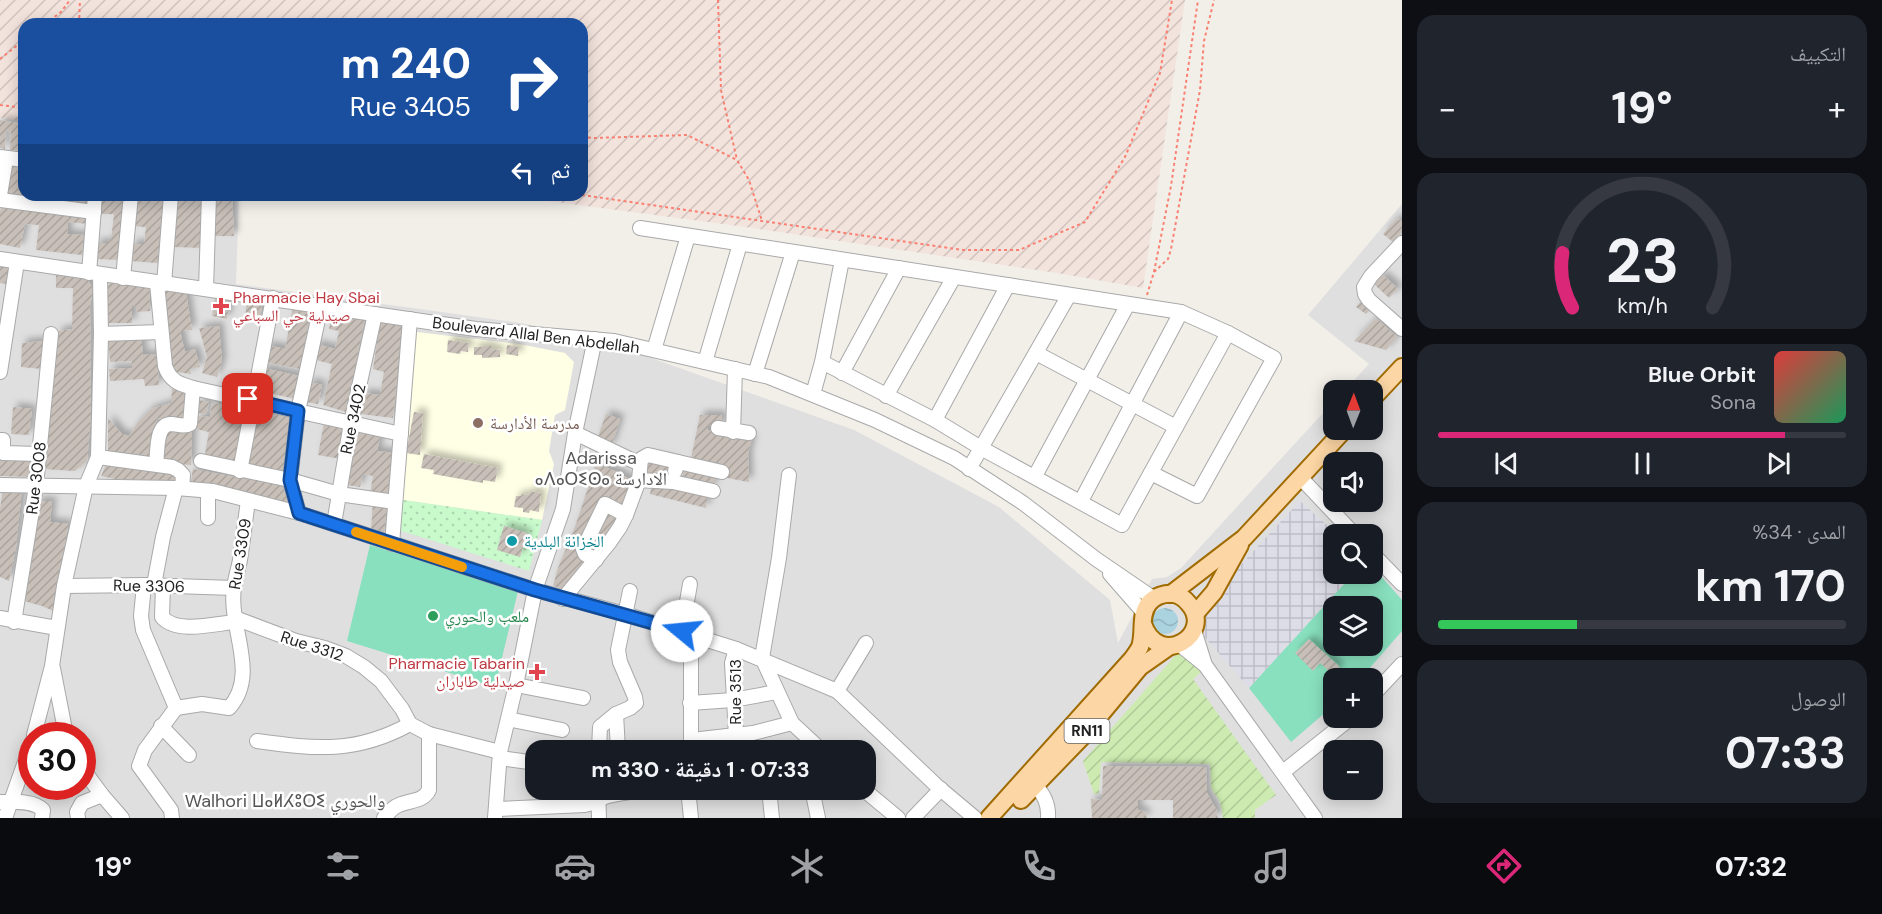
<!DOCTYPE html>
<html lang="ar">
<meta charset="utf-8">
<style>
body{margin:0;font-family:"DM Sans","Noto Naskh Arabic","Noto Sans Tifinagh",sans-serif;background:#20242c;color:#f1f3f6;direction:rtl;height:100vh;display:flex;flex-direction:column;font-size:22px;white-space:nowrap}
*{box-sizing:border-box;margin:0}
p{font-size:20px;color:#9ea1a6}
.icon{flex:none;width:33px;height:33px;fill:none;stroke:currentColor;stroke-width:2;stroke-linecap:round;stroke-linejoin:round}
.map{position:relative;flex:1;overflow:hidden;direction:ltr}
.details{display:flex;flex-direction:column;gap:15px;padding:15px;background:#0d0f14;width:480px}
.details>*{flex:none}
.banner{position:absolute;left:18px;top:18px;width:570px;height:183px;border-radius:18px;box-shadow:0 3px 15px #0003;direction:rtl;background:#1a4fa0;color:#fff;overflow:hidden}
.needle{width:39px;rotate:1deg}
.fabs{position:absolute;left:1323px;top:380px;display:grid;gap:12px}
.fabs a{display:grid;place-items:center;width:60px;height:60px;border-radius:12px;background:#171b24;box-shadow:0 3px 15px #0003;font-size:30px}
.speed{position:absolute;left:18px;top:722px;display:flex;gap:12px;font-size:30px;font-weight:700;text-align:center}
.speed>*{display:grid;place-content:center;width:78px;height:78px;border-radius:50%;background:#171b24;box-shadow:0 3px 15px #0003;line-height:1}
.speed .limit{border:9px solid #d22;background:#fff;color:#111}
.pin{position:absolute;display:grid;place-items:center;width:51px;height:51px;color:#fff;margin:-26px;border-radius:12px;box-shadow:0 3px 9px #0006}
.me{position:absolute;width:66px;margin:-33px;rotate:287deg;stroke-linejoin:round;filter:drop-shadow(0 0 4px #0008)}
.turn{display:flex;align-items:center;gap:21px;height:126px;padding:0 18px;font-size:27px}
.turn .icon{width:78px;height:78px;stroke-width:2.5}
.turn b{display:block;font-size:42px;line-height:51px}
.then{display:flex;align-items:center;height:57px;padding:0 18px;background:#0003;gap:12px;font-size:22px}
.big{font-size:45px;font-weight:700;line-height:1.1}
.details .tile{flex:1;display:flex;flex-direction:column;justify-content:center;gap:9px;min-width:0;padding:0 21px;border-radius:18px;background:#20242c}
.details .dial{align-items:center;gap:0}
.dial svg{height:156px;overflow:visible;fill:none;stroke:#363941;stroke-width:7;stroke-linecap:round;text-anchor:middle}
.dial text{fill:#f1f3f6;stroke:none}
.song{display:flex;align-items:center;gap:18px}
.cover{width:72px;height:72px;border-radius:9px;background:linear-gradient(135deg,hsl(0 70% 55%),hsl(150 70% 35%))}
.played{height:6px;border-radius:3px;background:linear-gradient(90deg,#db2777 85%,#363941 85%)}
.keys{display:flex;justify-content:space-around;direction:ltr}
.heat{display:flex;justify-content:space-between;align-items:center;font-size:33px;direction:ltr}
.charge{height:9px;border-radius:4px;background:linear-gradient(90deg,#34c759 34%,#363941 0)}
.trip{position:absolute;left:525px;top:740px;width:351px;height:60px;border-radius:18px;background:#171b24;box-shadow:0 3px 15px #0003;font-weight:700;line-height:60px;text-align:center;direction:rtl}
.dock{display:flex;height:96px;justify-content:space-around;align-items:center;background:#090b0e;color:#9ea1a6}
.dock .icon{width:42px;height:42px}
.dock .current{color:#db2777}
.dock b{font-size:27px;color:#f1f3f6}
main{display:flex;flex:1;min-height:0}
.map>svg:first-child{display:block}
.residential{fill:#e0dfdf;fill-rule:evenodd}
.education{fill:#ffffe5}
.military{fill:url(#military-furrows)}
.park{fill:url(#park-dots);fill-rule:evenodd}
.garden{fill:url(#garden-furrows)}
.pitch{fill:#88e0be;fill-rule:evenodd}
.plaza{fill:url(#plaza-grid)}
.water{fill:url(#water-waves)}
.building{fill:url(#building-hatch);filter:url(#shadow)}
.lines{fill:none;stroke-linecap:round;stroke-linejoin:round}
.minor-casing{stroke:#a9a9a9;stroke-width:16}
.major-casing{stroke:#a06b00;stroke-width:20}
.path{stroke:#fa8072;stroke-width:2;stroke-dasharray:3 3;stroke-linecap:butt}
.minor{stroke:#fff;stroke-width:14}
.major{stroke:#fcd6a4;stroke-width:16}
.route-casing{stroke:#114b97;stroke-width:15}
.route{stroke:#1a73e8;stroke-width:10}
.slow{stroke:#f59e0b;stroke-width:10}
.health-dot{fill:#e0444e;stroke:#fff;stroke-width:2}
.education-dot{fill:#8d6e63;stroke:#fff;stroke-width:2}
.culture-dot{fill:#0f9aa8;stroke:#fff;stroke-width:2}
.leisure-dot{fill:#2e9e5b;stroke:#fff;stroke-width:2}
.labels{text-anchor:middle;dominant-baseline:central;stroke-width:5;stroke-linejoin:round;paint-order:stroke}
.shield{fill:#fff;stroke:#646464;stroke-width:1.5}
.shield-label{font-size:15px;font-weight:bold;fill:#222}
.health-label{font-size:16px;fill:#be3a42;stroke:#fff;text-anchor:start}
.street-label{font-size:16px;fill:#222;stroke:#fff}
.education-label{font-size:16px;fill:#785e54;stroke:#fff;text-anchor:start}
.culture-label{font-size:16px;fill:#0d838f;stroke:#fff;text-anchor:start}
.leisure-label{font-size:16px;fill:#27864d;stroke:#fff;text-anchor:start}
.neighbourhood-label{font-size:18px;fill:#555;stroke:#fff}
</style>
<main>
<section class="details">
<div class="tile"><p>التكييف</p>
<div class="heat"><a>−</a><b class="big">19°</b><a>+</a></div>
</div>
<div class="tile dial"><svg viewBox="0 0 100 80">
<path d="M14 69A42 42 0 1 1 86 69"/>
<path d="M14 69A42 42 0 0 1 9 41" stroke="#db2777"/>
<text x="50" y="56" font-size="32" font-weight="700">23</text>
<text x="50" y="72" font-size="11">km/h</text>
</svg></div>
<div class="tile">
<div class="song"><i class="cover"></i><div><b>Blue Orbit</b><p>Sona</p></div></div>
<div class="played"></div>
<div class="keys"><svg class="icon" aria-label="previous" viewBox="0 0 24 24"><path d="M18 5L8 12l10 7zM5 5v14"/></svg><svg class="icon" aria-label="pause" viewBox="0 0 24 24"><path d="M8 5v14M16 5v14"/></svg><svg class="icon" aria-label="next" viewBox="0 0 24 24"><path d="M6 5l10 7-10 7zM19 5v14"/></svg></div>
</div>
<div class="tile"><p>المدى · 34%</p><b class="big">170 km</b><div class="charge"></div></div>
<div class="tile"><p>الوصول</p><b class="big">07:33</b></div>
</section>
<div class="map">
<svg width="1402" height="818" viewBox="0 0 1402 818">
<defs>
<pattern id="military-furrows" width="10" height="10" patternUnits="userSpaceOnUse" patternTransform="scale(1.5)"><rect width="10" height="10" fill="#f3e3dd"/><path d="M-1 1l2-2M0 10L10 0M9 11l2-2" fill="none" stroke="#d0c2bd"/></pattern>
<pattern id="park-dots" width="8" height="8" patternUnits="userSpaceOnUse" patternTransform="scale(1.5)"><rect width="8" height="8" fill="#c8facc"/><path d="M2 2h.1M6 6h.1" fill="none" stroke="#acd6af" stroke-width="1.8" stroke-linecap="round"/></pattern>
<pattern id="garden-furrows" width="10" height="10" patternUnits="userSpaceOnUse" patternTransform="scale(1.5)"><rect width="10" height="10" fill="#cdebb0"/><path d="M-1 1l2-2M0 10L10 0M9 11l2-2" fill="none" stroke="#b0c997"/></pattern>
<pattern id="plaza-grid" width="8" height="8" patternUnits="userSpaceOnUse" patternTransform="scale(1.5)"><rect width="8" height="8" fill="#dddde8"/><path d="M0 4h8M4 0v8" fill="none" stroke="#bdbdc7"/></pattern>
<pattern id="water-waves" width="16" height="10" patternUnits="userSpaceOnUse" patternTransform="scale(1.5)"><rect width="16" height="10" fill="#aad3df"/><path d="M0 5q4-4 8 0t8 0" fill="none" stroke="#92b5bf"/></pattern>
<pattern id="building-hatch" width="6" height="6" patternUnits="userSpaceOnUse" patternTransform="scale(1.5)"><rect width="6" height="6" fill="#c7bfb8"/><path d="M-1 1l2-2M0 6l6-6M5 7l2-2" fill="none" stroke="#aba49e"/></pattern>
<filter id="shadow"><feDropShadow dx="4.5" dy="-4.5" stdDeviation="3" flood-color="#0004"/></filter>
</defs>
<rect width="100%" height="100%" fill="#f2efe9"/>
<!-- residential -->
<path class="residential" d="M0,118L24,121V195H239L236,284L405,307L520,323L589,336L854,430L999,507L1110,600L1118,643L1152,579L1167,577L1181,568L1333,402L1334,429H1372V390H1345L1369,364L1308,315L1402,204V818H0ZM1334,462H1372V501H1334ZM1334,534H1372V573H1334ZM1334,606H1372V645H1334ZM1334,678H1372V717H1334ZM32,735H82V786H32ZM536,750H866V789H536ZM1334,750H1372V789H1334Z"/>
<!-- education -->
<polygon class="education" points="408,331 519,344 565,353 574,362 565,410 555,415 549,451 554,464 542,520 396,499"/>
<!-- military -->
<polygon class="military" points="0,0 1185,0 1143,288 1057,273 738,226 502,195 582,195 582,24 24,24 24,121 0,118"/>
<!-- park -->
<path class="park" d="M396,499L542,520L529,571L392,528ZM504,526L527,533L520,556L497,550Z"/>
<!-- garden -->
<polygon class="garden" points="1181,649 1201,672 1193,679 1276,795 1255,810 1255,818 1223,818 1220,802 1211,788 1210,764 1101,762 1099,793 1094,794 1083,761"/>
<!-- pitch -->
<g class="pitch">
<polygon points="370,545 518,591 495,687 347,641"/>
<path d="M1373,567L1402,600V631L1361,678H1334L1333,706L1291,742L1249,688L1354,573H1372ZM1334,606H1372V645H1334Z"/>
</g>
<!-- plaza -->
<polygon class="plaza" points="1300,501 1337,534 1334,534 1334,573 1354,573 1249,688 1201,633 1203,605"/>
<!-- water -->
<circle class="water" cx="1165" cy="621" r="13"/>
<!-- building -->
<g class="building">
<polygon points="0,120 24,124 24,151 10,150 11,132 6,130 5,149 0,148"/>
<polygon points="8,164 24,166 24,195 88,195 86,209 3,197"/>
<polygon points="100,195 127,195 122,260 95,259 96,243 108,243 108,240 111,240 114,214 99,214"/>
<polygon points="133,195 163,195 158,263 130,261 132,244 144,244 146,227 131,226"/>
<polygon points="175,195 204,195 203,248 173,247"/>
<polygon points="212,195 232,195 234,236 211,236"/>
<polygon points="2,204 89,214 88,224 68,222 67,234 84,235 82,255 36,250 39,225 25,224 20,248 0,244 0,211"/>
<polygon points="1397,218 1402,222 1402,232 1393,242 1383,234"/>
<polygon points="0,265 9,266 7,284 0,283"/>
<polygon points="56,273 84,275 93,288 90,307 91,416 87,461 75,471 42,469 58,331 72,329 73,288 56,288"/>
<polygon points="1383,275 1398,289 1389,298 1374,284"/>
<polygon points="112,281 149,284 150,311 136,312 136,306 132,306 132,323 106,323 106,288"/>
<polygon points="160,290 186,292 192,330 180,331 185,352 195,349 200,367 190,369 191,374 176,372 167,365"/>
<polygon points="215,298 230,301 227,319 212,316"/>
<polygon points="1362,300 1372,308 1366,314 1356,307"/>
<polygon points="247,302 262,304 260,320 245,318"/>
<polygon points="293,307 311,311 300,369 264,362 267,345 285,349"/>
<polygon points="332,312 365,318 346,412 323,405 332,364 312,359 316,344 335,349 339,331 329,329"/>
<polygon points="1376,318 1397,337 1386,350 1354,341"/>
<polygon points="380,321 404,324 393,418 361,414 363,393 380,395 384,372 373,369"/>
<polygon points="219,326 222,361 217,377 202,373 207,357 199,328"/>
<polygon points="141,336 143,355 157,354 159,385 145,386 144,379 110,381 109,369 132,368 132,361 110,362 108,338"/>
<polygon points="448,340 469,343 468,352 461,351 460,354 447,352"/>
<polygon points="43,341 42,369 21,367 22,343"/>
<polygon points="507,345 519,347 518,356 506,354"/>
<polygon points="484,346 491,346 491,349 500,350 500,357 482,358 482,355 474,355 474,347 484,347"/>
<polygon points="263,368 300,376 295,399 257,390"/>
<polygon points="309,382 322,385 318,404 305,402"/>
<polygon points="172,388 187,389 185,419 157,418 152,440 150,459 108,451 108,418 122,434 129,436 138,422 151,409 171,403"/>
<polygon points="200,400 209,402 206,415 198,413"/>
<polygon points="212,403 246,408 238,465 204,459 209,432 196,429 198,416 210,417"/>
<polygon points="13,407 32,409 29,435 11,434"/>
<polygon points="255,410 294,417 284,476 246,469"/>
<polygon points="414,412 423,413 420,455 406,453"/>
<polygon points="606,414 620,419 611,447 596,442"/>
<polygon points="700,415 722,415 722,426 708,425 708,430 752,438 748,454 749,482 727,478 728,471 690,463"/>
<polygon points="324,423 347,428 341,459 318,455"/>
<polygon points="168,426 192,428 191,465 162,463"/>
<polygon points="359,431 381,434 377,451 397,453 390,497 370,494 373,476 363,474 360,487 347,485"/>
<polygon points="424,454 498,468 495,482 483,480 483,483 433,474 434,470 421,468"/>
<polygon points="647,457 671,461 668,477 644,473"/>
<polygon points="0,458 32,459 32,477 0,476"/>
<polygon points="108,460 176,473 176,483 120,480 101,476"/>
<polygon points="596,464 615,471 635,482 625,511 604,500 582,548 590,562 564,589 553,586 558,568 575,527"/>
<polygon points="684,467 716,473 712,488 681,481"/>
<polygon points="193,469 289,487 293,507 190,486"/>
<polygon points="652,482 708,492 706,508 650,494"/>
<polygon points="3,488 22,488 16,547 9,581 0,577 0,509"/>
<polygon points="530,491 541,493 539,512 530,510 529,513 523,512 523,508 514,507 516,496 521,496 522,494 529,495"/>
<polygon points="37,501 52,501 50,522 68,524 58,613 42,606 24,601"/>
<polygon points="373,501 387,503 384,536 371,531"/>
<polygon points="606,507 623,517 598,555 587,549"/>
<polygon points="504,526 527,533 520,557 497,550"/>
<polygon points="1309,639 1340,667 1333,675 1320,663 1313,671 1295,653"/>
<polygon points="1103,766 1206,767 1207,793 1216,809 1218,818 1173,818 1173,800 1138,800 1138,810 1145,812 1147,818 1092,818 1091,799 1102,800"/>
</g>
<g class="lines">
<!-- minor casing -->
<g class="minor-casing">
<g id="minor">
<polyline points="0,157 24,160"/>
<polyline points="0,195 6,159"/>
<polyline points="0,200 94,212"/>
<polyline points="640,228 1181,312 1228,333 1274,358 1197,496 1151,473"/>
<polyline points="1402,243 1371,276 1364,287 1365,294 1369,300 1402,329"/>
<polyline points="0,259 476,329 614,341 769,377 875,420 954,458 1023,503 1096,559 1153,598 1156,597"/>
<polyline points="89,273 95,195"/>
<polyline points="123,278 131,195"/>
<path d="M157,283L165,366C170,381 179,384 193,388L401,434"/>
<polyline points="164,284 171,195"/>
<polyline points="206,289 209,195"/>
<polyline points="101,334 161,332"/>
<polyline points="654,350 688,236"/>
<polyline points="1036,353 1176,427"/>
<polyline points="705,362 740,244"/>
<polyline points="822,362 935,420 981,448 1122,525 1228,333"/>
<polyline points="0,372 17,262"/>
<polyline points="842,373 899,268"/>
<polyline points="755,374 793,252"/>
<polyline points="813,394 822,362 842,260"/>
<polyline points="886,396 954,277"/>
<polyline points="935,420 1008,285"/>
<polyline points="718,428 749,433"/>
<polyline points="733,432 735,369"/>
<polyline points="575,433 640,464"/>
<polyline points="0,440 3,440 3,453 39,454"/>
<polyline points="98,457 172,467 178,470 183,475 182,488"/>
<polyline points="201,461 290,480 339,494 395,502"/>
<path d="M156,464C158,452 155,423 172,424C179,425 185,427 190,424L193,388"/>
<polyline points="969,469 1069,295"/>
<polyline points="240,471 273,298"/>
<polyline points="675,471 678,462 722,472"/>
<polyline points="789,475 779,558 762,658 792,723 821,750"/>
<polyline points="1035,476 1128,304"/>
<polyline points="1300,477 1354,534"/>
<polyline points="639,480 673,482 713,491"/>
<polyline points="0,485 176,488 213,491 299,513 535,590 625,614 736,649 837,691 938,787 975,818"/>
<polyline points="208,491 208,518"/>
<polyline points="1081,501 1181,312"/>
<polyline points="299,513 290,480 298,411 321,306"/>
<polyline points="334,524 351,423 375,314"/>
<polyline points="392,544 410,319"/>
<polyline points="1372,553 1402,584"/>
<polyline points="596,560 585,554 583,549 604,506 605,504 626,515"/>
<polyline points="1110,574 1144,613"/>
<path d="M144,585L141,616L143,630L176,708L202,704L229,708C260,674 228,627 234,588C235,579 238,570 240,560C243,541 245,521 248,501"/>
<polyline points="154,585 163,537 176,488"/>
<polyline points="64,586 144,585 234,588"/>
<path d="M163,586L162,617C176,634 214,624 234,622"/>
<polyline points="563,599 609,543 620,527 626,515 639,480 641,459 648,455 678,462"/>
<polyline points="0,618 57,628"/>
<polyline points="235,618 296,641 325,648 346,656 364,667 381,681 402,709 410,724 429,734 500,752"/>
<polyline points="14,622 36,486 51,334"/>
<polyline points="1194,630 1205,665"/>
<polyline points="682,631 690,584"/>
<polyline points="691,634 691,750"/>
<polyline points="1179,644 1205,665 1315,818"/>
<polyline points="53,668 66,735"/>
<polyline points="516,685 583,698"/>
<polyline points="837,691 866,643"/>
<polyline points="1372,696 1402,664"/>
<polyline points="690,703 733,700 777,692"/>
<polyline points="616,714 618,750"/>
<polyline points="508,719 562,730"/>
<polyline points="161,726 189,755"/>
<polyline points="34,735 52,666 64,586 86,486 98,457 101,334 100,274"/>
<polyline points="736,736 732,663 736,649"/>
<polyline points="692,740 753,733 792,723"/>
<path d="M257,741C316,749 356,754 410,724"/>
<polyline points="599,750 600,727 616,714 630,708 636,703 635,697 620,662 618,650 630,591"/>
<polyline points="500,758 536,763"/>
<polyline points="82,768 102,795 122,818"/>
<polyline points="1283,772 1352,717"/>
<path d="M1034,784C1044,794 1049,804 1048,818"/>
<polyline points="598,789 599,818"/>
<polyline points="688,789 691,818"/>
<polyline points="769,789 772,818"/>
<polyline points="812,789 818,818"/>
<polyline points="863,789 898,818"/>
<path d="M0,802C12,802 34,800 43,810L42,818"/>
<path d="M497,809L585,805C595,803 600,798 608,796C625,792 643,790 661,789"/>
<polyline points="5,818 32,742"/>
<polyline points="78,818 77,812 82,803 102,795"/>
<polyline points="172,818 171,810 139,766 145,750 176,708"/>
<path d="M384,818C388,813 393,807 399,805C410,800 423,802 429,790V734"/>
<polyline points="495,818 500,752 516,685 535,590 563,509 575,433 595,339"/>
<polyline points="913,818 941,789"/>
</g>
</g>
<!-- major casing -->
<g class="major-casing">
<g id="major">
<polyline points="1372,399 1402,367"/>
<polyline points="1171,594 1244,538 1345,429"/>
<polyline points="1195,614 1214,592 1240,545"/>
<polyline points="1021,800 1081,738 1140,667 1170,646"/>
<path d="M989,818L1132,659C1135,655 1138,651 1140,647C1145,633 1139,615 1149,603C1155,596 1165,593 1174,594C1180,595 1185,599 1189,604C1215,634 1159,670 1143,624"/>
</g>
</g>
<!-- path -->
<g class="path">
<polyline points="718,0 721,90 737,160"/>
<polyline points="45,24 61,12 70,0"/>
<polyline points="79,24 80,0"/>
<polyline points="0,59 24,40"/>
<polyline points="0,105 24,108"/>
<polyline points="582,137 594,138 687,135 737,160 749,180 762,221"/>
<polyline points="582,195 963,250 1019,250 1085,222 1125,157 1160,73 1172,0"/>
<polyline points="1154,272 1171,186 1198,0"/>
<polyline points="1147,295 1154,272 1168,259 1171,249 1200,90 1204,41 1214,0"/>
</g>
<!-- minor -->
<use href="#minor" class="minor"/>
<!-- major -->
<use href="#major" class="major"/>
</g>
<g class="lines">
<!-- route casing -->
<g class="route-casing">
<polyline id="route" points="248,399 298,411 290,480 299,513 535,590 682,631"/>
</g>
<!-- route -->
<use href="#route" class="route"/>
<!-- slow -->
<polyline class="slow" points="356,532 462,567"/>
</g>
<!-- markers -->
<g class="health-dot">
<path d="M218 297h6v6h6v6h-6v6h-6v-6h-6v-6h6z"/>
<path d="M534 663h6v6h6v6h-6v6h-6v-6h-6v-6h6z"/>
</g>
<circle class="education-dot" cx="478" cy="423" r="6"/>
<circle class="culture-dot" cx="512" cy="541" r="6"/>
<circle class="leisure-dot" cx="433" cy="616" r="6"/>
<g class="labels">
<!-- shield labels -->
<rect class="shield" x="1064.5" y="719" width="45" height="24" rx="4.5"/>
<g class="shield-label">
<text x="1087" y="731">RN11</text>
</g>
<!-- health labels -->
<g class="health-label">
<text x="233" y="297">Pharmacie Hay Sbai<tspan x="233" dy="18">صيدلية حي السباعي</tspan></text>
<text x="525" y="663" text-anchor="end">Pharmacie Tabarin<tspan x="525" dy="18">صيدلية طاباران</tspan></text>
</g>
<!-- street labels -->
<g class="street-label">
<text transform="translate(536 335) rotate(7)">Boulevard Allal Ben Abdellah</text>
<text transform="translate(353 419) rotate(-78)">Rue 3402</text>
<text transform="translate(36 478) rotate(-83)">Rue 3008</text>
<text transform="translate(240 554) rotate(-81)">Rue 3309</text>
<text transform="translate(149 586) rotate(1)">Rue 3306</text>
<text transform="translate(312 646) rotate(18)">Rue 3312</text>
<text transform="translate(735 692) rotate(-90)">Rue 3513</text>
</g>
<!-- education labels -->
<g class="education-label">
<text x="490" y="423">مدرسة الأدارسة</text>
</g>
<!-- culture labels -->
<g class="culture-label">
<text x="524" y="541">الخزانة البلدية</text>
</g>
<!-- leisure labels -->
<g class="leisure-label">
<text x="445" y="616">ملعب والحوري</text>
</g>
<!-- neighbourhood labels -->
<g class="neighbourhood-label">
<text x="601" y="458">Adarissa<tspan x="601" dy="21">ⴰⴷⴰⵔⵉⵙⴰ الادارسة</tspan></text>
<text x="285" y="801">Walhori ⵡⴰⵍⵃⵓⵔⵉ والحوري</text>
</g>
</g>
</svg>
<div class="fabs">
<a><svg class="needle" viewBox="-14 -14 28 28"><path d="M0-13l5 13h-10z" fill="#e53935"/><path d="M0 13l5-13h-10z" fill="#9ea1a6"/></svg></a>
<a><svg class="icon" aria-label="sound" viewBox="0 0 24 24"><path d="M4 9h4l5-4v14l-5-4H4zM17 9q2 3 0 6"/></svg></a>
<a><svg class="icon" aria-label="search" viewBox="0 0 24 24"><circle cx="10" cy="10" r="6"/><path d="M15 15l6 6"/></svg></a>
<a><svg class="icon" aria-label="layers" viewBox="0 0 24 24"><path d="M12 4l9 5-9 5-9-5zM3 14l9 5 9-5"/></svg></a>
<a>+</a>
<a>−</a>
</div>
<div class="speed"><div class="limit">30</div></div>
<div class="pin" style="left:248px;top:399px;background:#d93025"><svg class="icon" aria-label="arrive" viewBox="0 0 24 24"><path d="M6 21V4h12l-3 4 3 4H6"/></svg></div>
<svg class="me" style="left:682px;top:631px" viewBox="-20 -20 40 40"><circle r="19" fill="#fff"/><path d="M0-13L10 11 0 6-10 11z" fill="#1a73e8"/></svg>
<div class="trip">07:33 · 1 دقيقة · 330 m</div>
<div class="banner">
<div class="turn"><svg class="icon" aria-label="right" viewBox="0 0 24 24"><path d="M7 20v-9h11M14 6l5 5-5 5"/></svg><div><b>240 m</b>Rue 3405</div></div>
<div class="then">ثم<svg class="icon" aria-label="left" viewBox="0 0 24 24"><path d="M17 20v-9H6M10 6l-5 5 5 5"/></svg></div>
</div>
</div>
</main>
<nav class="dock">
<b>07:32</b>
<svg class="icon current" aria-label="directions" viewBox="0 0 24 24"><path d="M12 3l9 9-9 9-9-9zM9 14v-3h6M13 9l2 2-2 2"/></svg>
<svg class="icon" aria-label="music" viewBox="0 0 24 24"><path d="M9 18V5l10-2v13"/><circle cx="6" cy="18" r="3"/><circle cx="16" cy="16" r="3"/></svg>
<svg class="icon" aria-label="phone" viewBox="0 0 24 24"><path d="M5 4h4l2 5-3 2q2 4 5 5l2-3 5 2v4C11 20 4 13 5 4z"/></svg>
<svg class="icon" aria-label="climate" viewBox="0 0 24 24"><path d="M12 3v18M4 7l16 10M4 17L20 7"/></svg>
<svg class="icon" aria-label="car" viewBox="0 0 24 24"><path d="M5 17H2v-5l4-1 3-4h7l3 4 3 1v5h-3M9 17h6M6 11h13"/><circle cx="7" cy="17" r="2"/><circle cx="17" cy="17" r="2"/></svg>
<svg class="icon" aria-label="filters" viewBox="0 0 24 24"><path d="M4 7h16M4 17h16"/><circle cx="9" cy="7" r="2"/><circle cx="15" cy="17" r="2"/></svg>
<b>19°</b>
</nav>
